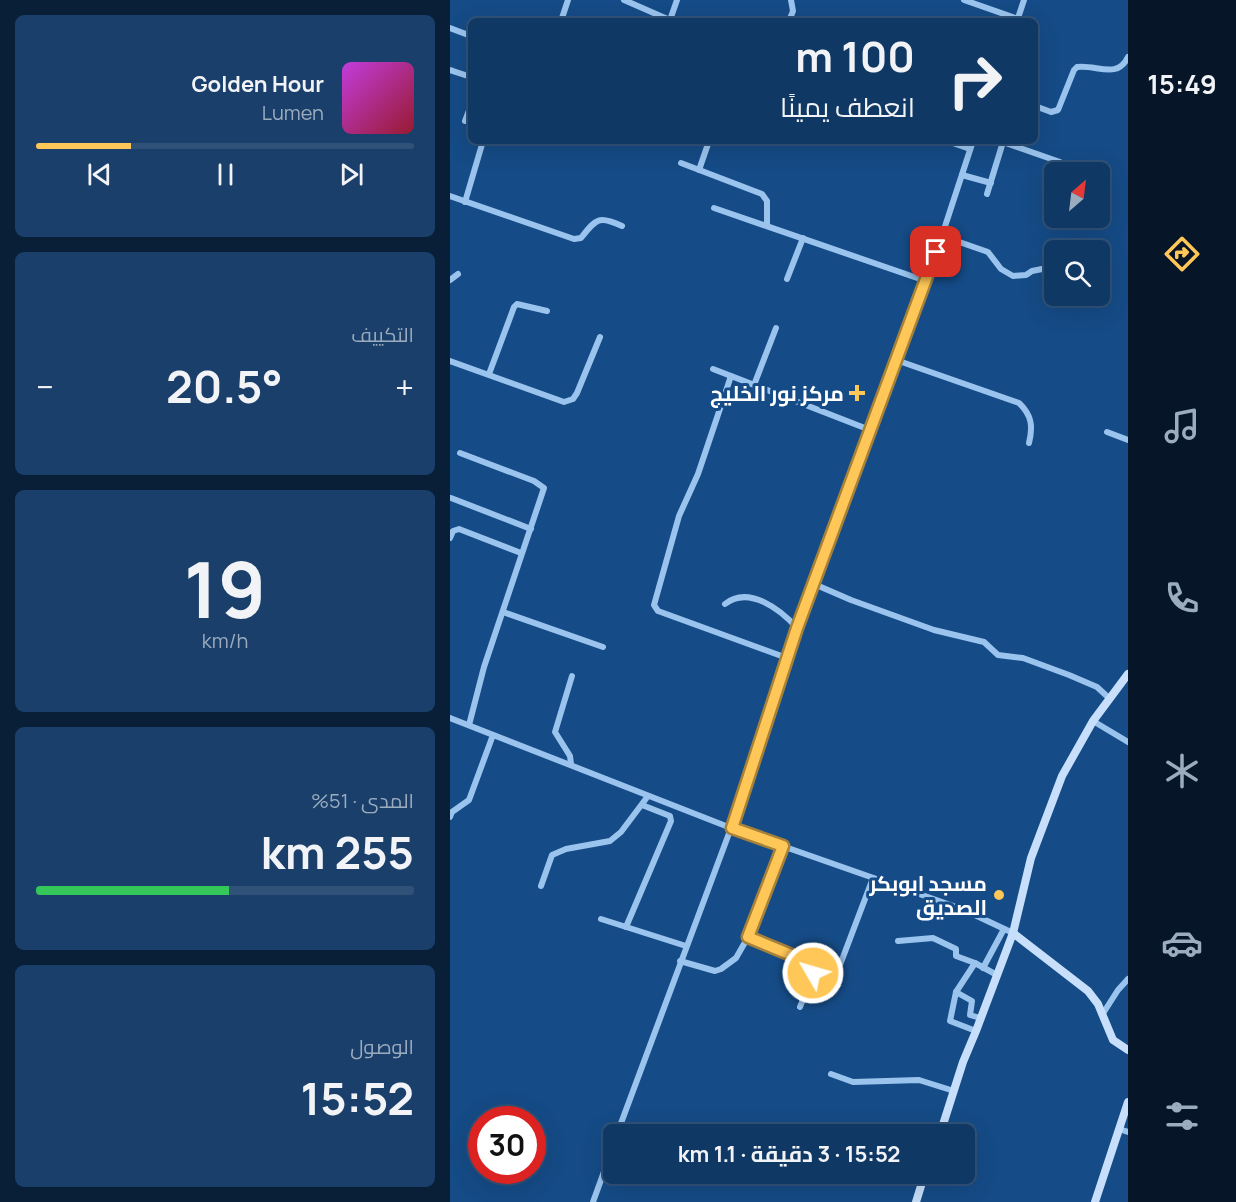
<!DOCTYPE html>
<html lang="ar">
<meta charset="utf-8">
<style>
body{margin:0;font-family:Manrope,Cairo,sans-serif;background:#193f6a;color:#f1f3f6;direction:rtl;height:100vh;display:flex;flex-direction:column;font-size:22px;white-space:nowrap}
*{box-sizing:border-box;margin:0}
p{font-size:20px;color:#9cacbf}
.icon{flex:none;width:33px;height:33px;fill:none;stroke:currentColor;stroke-width:2;stroke-linecap:round;stroke-linejoin:round}
.map{position:relative;flex:1;overflow:hidden;direction:ltr}
.sheet{display:flex;flex-direction:column;gap:15px;padding:15px;background:#091f37;width:450px}
.sheet>*{flex:none}
.banner{position:absolute;left:18px;top:18px;width:570px;height:126px;border-radius:9px;box-shadow:0 6px 24px #0002,0 0 0 2px #305278;direction:rtl;background:#103864;color:#f1f3f6;overflow:hidden}
.needle{width:39px;rotate:28deg}
.controls{position:absolute;left:594px;top:162px;display:grid;gap:12px}
.controls a{display:grid;place-items:center;width:66px;height:66px;border-radius:9px;background:#103864;box-shadow:0 6px 24px #0002,0 0 0 2px #305278;font-size:30px}
.speed{position:absolute;left:18px;top:1106px;display:flex;gap:12px;font-size:30px;font-weight:700;text-align:center}
.speed>*{display:grid;place-content:center;width:78px;height:78px;border-radius:50%;background:#103864;box-shadow:0 6px 24px #0002,0 0 0 2px #305278;line-height:1}
.speed .limit{border:9px solid #d22;background:#fff;color:#111}
.pin{position:absolute;display:grid;place-items:center;width:51px;height:51px;color:#fff;margin:-26px;border-radius:12px;box-shadow:0 3px 9px #0006}
.me{position:absolute;width:66px;margin:-33px;rotate:308deg;stroke-linejoin:round;filter:drop-shadow(0 0 4px #0008)}
.turn{display:flex;align-items:center;gap:21px;height:126px;padding:0 24px;font-size:27px}
.turn .icon{width:78px;height:78px;stroke-width:2.5}
.turn b{display:block;font-size:42px;line-height:51px}
.big{font-size:45px;font-weight:700;line-height:1.1}
.sheet .widget{flex:1;display:flex;flex-direction:column;justify-content:center;gap:9px;min-width:0;padding:0 21px;border-radius:9px;background:#193f6a}
.sheet .dial{align-items:center;gap:0}
.dial b{font-size:78px;line-height:1}
.song{display:flex;align-items:center;gap:18px}
.cover{width:72px;height:72px;border-radius:9px;background:linear-gradient(135deg,hsl(290 70% 55%),hsl(350 70% 35%))}
.played{height:6px;border-radius:3px;background:linear-gradient(90deg,#ffc757 25%,#305278 25%)}
.keys{display:flex;justify-content:space-around;direction:ltr}
.heat{display:flex;justify-content:space-between;align-items:center;font-size:33px;direction:ltr}
.charge{height:9px;border-radius:4px;background:linear-gradient(90deg,#34c759 51%,#305278 0)}
.trip{position:absolute;left:153px;top:1124px;width:372px;height:60px;border-radius:9px;background:#103864;box-shadow:0 6px 24px #0002,0 0 0 2px #305278;font-weight:700;line-height:60px;text-align:center;direction:rtl}
main{display:flex;flex:1;min-height:0}
.tab-bar{display:flex;flex-direction:column;width:108px;justify-content:space-around;align-items:center;background:#061628;color:#9cacbf}
.tab-bar .icon{width:42px;height:42px}
.tab-bar .selected{color:#ffc757}
.tab-bar b{font-size:27px;color:#f1f3f6}
.map>svg:first-child{display:block}
.lines{fill:none;stroke-linecap:round;stroke-linejoin:round}
.street{stroke:#9ac4ee;stroke-width:6}
.secondary{stroke:#c7dffa;stroke-width:8}
.route-casing{stroke:#a68139;stroke-width:15}
.route{stroke:#ffc757;stroke-width:10}
.poi-dot{fill:#ffc757;stroke:#154b86;stroke-width:2}
.labels{text-anchor:middle;dominant-baseline:central;stroke-width:6;stroke-linejoin:round;paint-order:stroke}
.poi-label{font-size:21px;font-weight:bold;fill:#fff;stroke:#154b86;text-anchor:end}
</style>
<main>
<nav class="tab-bar">
<b>15:49</b>
<svg class="icon selected" aria-label="directions" viewBox="0 0 24 24"><path d="M12 3l9 9-9 9-9-9zM9 14v-3h6M13 9l2 2-2 2"/></svg>
<svg class="icon" aria-label="music" viewBox="0 0 24 24"><path d="M9 18V5l10-2v13"/><circle cx="6" cy="18" r="3"/><circle cx="16" cy="16" r="3"/></svg>
<svg class="icon" aria-label="phone" viewBox="0 0 24 24"><path d="M5 4h4l2 5-3 2q2 4 5 5l2-3 5 2v4C11 20 4 13 5 4z"/></svg>
<svg class="icon" aria-label="climate" viewBox="0 0 24 24"><path d="M12 3v18M4 7l16 10M4 17L20 7"/></svg>
<svg class="icon" aria-label="car" viewBox="0 0 24 24"><path d="M5 17H2v-5l4-1 3-4h7l3 4 3 1v5h-3M9 17h6M6 11h13"/><circle cx="7" cy="17" r="2"/><circle cx="17" cy="17" r="2"/></svg>
<svg class="icon" aria-label="filters" viewBox="0 0 24 24"><path d="M4 7h16M4 17h16"/><circle cx="9" cy="7" r="2"/><circle cx="15" cy="17" r="2"/></svg>
</nav>
<div class="map">
<svg width="678" height="1202" viewBox="0 0 678 1202">
<rect width="100%" height="100%" fill="#154b86"/>
<g class="lines">
<!-- street -->
<g class="street">
<polyline points="174,0 222,21"/>
<polyline points="514,0 568,19"/>
<polyline points="220,20 227,0"/>
<polyline points="111,21 118,0"/>
<polyline points="339,21 343,11 341,0"/>
<polyline points="567,21 574,0"/>
<polyline points="0,28 21,36"/>
<polyline points="0,70 21,77"/>
<path d="M585,106L601,112L608,110L624,70L627,67C646,64 667,80 678,57"/>
<polyline points="15,121 21,105"/>
<polyline points="497,141 520,149"/>
<polyline points="550,141 610,162 615,166 616,172"/>
<polyline points="231,163 312,194 317,201 317,225"/>
<polyline points="249,170 259,141"/>
<polyline points="512,175 541,183"/>
<polyline points="537,194 553,142"/>
<path d="M0,196L124,239L131,238C146,219 148,215 172,226"/>
<polyline points="15,202 33,141"/>
<polyline points="264,208 476,281"/>
<polyline points="602,219 604,212"/>
<polyline points="492,236 538,252 551,269 563,276 576,275 582,271 592,269 604,271"/>
<polyline points="337,279 353,238"/>
<polyline points="0,280 8,274"/>
<path d="M446,360L569,403C582,415 583,427 579,443"/>
<polyline points="0,361 114,402 123,399 127,393 150,337"/>
<polyline points="263,369 420,430"/>
<polyline points="39,374 64,307 67,304 97,311"/>
<polyline points="281,376 248,474 229,516 204,605 208,611 337,658"/>
<polyline points="304,385 326,328"/>
<polyline points="657,432 678,440"/>
<polyline points="10,453 84,481 94,488 34,667 19,725"/>
<polyline points="1,498 81,529"/>
<polyline points="0,538 3,531 9,529 71,553"/>
<polyline points="364,584 401,600 484,630 534,642 548,655 573,658 619,675 647,687 660,699"/>
<path d="M275,604C299,585 331,610 347,628"/>
<polyline points="53,612 153,647"/>
<polyline points="0,718 281,828 512,909 563,933"/>
<polyline points="643,721 678,742"/>
<polyline points="121,764 120,756 105,732 122,676"/>
<polyline points="0,817 2,812 19,800 43,735"/>
<polyline points="91,886 102,855 116,849 160,841 171,832 198,796"/>
<polyline points="151,919 236,946"/>
<polyline points="176,927 221,821 220,816 192,805"/>
<polyline points="298,937 361,965 363,973 350,1007"/>
<polyline points="448,941 483,938 506,949 506,956 525,963"/>
<polyline points="230,961 265,971 271,969 286,958 298,937 334,846"/>
<polyline points="533,968 554,929"/>
<polyline points="360,979 379,966 390,965 423,878"/>
<polyline points="506,992 525,963 547,975"/>
<polyline points="652,1015 668,990 678,979"/>
<polyline points="526,1031 500,1021 506,992 522,1001 520,1015 530,1018"/>
<polyline points="381,1074 403,1082 469,1080 504,1091"/>
<polyline points="669,1129 678,1132"/>
<polyline points="167,1134 281,828 347,628 481,269 523,141"/>
<polyline points="499,1181 508,1173"/>
<polyline points="143,1202 164,1144"/>
</g>
<!-- secondary -->
<g class="secondary">
<polyline points="563,933 638,991 648,1004 663,1040 678,1050"/>
<polyline points="490,1134 513,1062 526,1031 563,933 581,858 612,776 643,721 678,674"/>
<polyline points="466,1202 475,1173"/>
<polyline points="645,1202 678,1102"/>
</g>
</g>
<g class="lines">
<!-- route casing -->
<g class="route-casing">
<polyline id="route" points="363,973 361,965 356,961 298,937 333,846 282,828 347,628 486,252"/>
</g>
<!-- route -->
<use href="#route" class="route"/>
</g>
<!-- markers -->
<g class="poi-dot">
<path d="M404 384h6v6h6v6h-6v6h-6v-6h-6v-6h6z"/>
<circle cx="549" cy="895" r="6"/>
</g>
<g class="labels">
<!-- poi labels -->
<g class="poi-label">
<text x="394" y="393">مركز نور الخليج</text>
<text x="537" y="883">مسجد ابوبكر<tspan x="537" dy="24">الصديق</tspan></text>
</g>
</g>
</svg>
<div class="controls">
<a><svg class="needle" viewBox="-14 -14 28 28"><path d="M0-13l5 13h-10z" fill="#e53935"/><path d="M0 13l5-13h-10z" fill="#9cacbf"/></svg></a>
<a><svg class="icon" aria-label="search" viewBox="0 0 24 24"><circle cx="10" cy="10" r="6"/><path d="M15 15l6 6"/></svg></a>
</div>
<div class="speed"><div class="limit">30</div></div>
<div class="pin" style="left:486px;top:252px;background:#d93025"><svg class="icon" aria-label="arrive" viewBox="0 0 24 24"><path d="M6 21V4h12l-3 4 3 4H6"/></svg></div>
<svg class="me" style="left:363px;top:973px" viewBox="-20 -20 40 40"><circle r="17" fill="#ffc757" stroke="#fff" stroke-width="3"/><path d="M0-11L8 9 0 5-8 9z" fill="#fff"/></svg>
<div class="trip">15:52 · 3 دقيقة · 1.1 km</div>
<div class="banner">
<div class="turn"><svg class="icon" aria-label="right" viewBox="0 0 24 24"><path d="M7 20v-9h11M14 6l5 5-5 5"/></svg><div><b>100 m</b>انعطف يمينًا</div></div>
</div>
</div>
<section class="sheet">
<div class="widget">
<div class="song"><i class="cover"></i><div><b>Golden Hour</b><p>Lumen</p></div></div>
<div class="played"></div>
<div class="keys"><svg class="icon" aria-label="previous" viewBox="0 0 24 24"><path d="M18 5L8 12l10 7zM5 5v14"/></svg><svg class="icon" aria-label="pause" viewBox="0 0 24 24"><path d="M8 5v14M16 5v14"/></svg><svg class="icon" aria-label="next" viewBox="0 0 24 24"><path d="M6 5l10 7-10 7zM19 5v14"/></svg></div>
</div>
<div class="widget"><p>التكييف</p>
<div class="heat"><a>−</a><b class="big">20.5°</b><a>+</a></div>
</div>
<div class="widget dial"><b>19</b><p>km/h</p></div>
<div class="widget"><p>المدى · 51%</p><b class="big">255 km</b><div class="charge"></div></div>
<div class="widget"><p>الوصول</p><b class="big">15:52</b></div>
</section>
</main>
